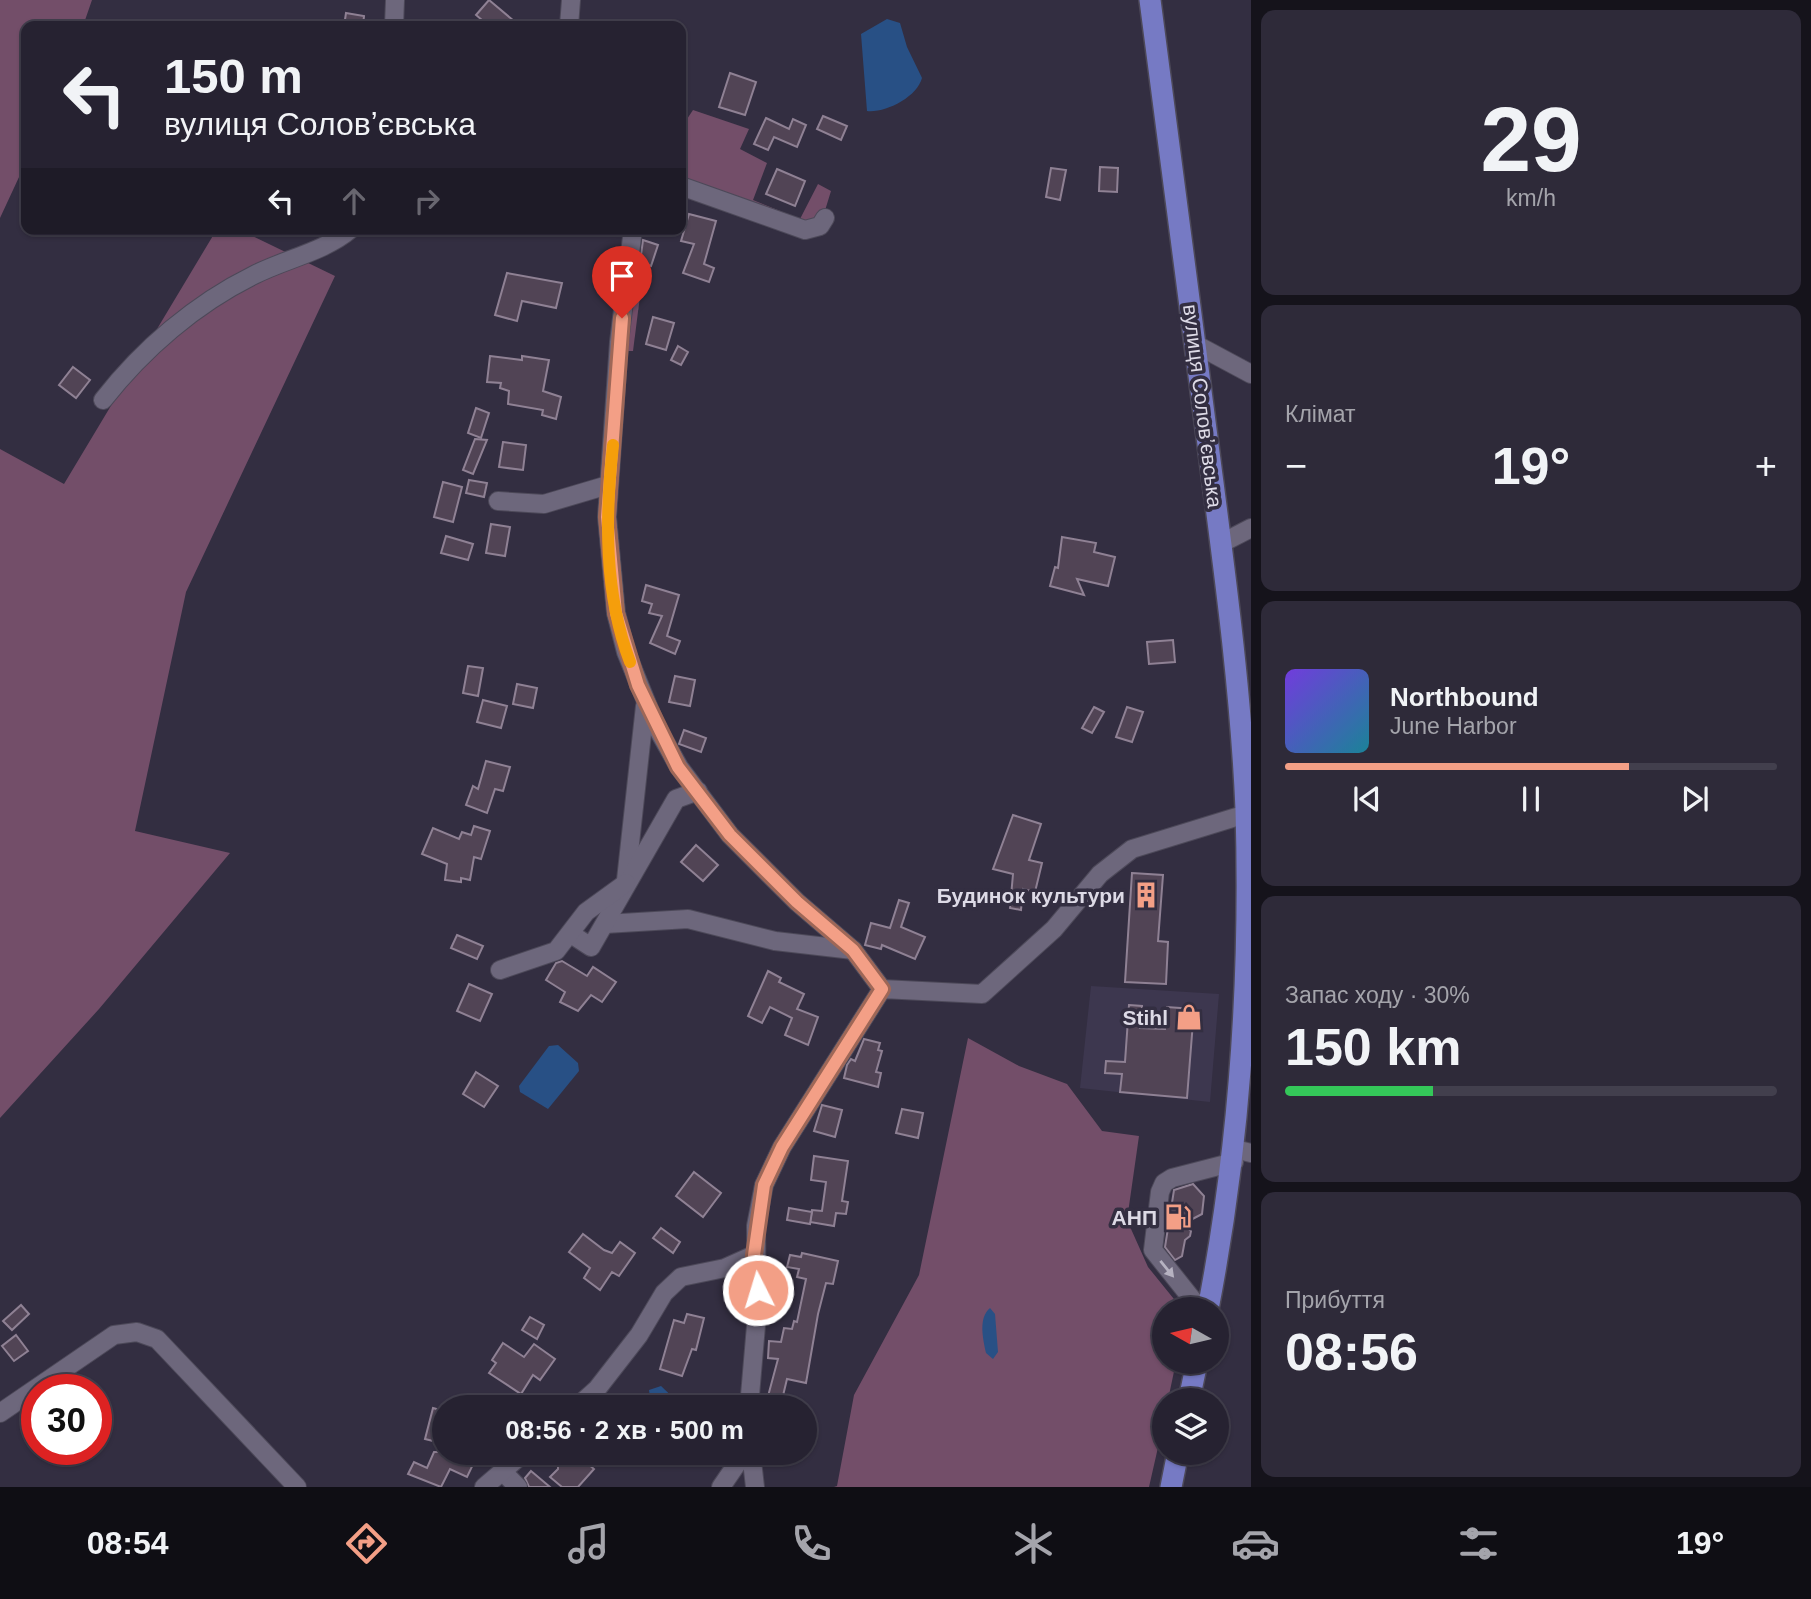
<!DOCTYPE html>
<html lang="uk">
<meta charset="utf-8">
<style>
body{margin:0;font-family:Arial,sans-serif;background:#2e2a39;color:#f1f3f6;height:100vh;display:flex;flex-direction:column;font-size:26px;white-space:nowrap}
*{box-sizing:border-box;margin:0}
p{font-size:23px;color:#a4a4ab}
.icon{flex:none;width:38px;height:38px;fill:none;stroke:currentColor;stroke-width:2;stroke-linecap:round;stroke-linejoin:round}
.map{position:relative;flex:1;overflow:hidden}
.drawer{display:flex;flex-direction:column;gap:10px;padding:10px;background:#15131b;width:560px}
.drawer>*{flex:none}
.hud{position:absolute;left:21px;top:21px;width:665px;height:214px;border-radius:14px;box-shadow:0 2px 5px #0004,0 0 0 2px #423f4d;background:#262231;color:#f1f3f6;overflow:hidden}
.needle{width:46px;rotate:278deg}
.controls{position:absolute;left:1152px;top:1297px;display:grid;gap:14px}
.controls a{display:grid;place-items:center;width:77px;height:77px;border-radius:50%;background:#262231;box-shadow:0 2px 5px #0004,0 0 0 2px #423f4d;font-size:35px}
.speed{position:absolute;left:21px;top:1374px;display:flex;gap:14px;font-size:35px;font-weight:700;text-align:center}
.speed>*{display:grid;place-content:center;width:91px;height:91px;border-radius:50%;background:#262231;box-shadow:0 2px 5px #0004,0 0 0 2px #423f4d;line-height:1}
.speed .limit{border:10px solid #d22;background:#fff;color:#111}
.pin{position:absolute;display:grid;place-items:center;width:60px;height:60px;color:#fff;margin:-72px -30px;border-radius:50% 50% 50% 0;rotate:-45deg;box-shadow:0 0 7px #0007}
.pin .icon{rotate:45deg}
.me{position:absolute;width:77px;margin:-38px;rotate:355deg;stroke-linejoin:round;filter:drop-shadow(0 0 5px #0008)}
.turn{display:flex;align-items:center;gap:24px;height:147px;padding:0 28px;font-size:32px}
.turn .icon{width:91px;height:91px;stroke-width:2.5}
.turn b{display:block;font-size:49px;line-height:60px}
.lanes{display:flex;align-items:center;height:66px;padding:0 28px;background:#0003;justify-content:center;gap:35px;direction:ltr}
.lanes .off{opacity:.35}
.big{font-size:52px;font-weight:700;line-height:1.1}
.drawer .card{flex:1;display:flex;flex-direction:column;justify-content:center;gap:10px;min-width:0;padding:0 24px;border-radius:14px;background:#2e2a39}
.drawer .dial{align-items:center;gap:0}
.dial b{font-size:91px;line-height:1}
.song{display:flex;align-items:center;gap:21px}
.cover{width:84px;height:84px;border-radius:10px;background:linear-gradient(135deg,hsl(260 70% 55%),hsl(190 70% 35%))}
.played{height:7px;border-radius:4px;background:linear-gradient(90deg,#f39f86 70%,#423f4d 70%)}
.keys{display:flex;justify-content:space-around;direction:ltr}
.heat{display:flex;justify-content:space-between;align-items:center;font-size:38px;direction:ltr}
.charge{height:10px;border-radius:5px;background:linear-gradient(90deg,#34c759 30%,#423f4d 0)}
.trip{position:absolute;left:432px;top:1395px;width:385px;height:70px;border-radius:35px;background:#262231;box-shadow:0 2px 5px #0004,0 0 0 2px #423f4d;font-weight:700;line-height:70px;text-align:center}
.dock{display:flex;height:112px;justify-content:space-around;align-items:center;background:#0f0e14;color:#a4a4ab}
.dock .icon{width:49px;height:49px}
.dock .on{color:#f39f86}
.dock b{font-size:32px;color:#f1f3f6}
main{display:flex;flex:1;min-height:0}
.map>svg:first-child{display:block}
.built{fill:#3d374f}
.green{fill:#734e69}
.forest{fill:url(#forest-firs)}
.water{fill:#285085}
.building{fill:#514455;stroke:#8f8194;stroke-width:2}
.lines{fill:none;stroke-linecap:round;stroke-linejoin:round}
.minor-casing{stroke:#4d4959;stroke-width:20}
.major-casing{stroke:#4d4959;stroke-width:24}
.minor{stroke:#6d677c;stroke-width:18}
.major{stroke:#767ac4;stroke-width:21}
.oneway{fill:#b6b2c1}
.route-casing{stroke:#9e6757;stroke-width:18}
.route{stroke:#f39f86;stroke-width:12}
.slow{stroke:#f59e0b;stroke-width:12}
.labels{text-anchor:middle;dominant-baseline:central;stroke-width:7;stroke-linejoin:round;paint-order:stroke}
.street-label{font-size:21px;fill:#dddae6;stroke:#332e41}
.poi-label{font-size:21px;font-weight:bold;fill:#dddae6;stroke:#332e41;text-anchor:end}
</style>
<main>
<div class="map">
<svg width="1251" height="1487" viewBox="0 0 1251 1487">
<defs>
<pattern id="forest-firs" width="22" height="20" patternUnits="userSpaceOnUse" patternTransform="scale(1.75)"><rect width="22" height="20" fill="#734e69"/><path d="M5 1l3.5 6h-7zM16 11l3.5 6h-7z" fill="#86677e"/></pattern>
</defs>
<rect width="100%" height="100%" fill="#332e41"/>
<!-- built -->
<polygon class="built" points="1091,986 1219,994 1210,1102 1080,1088"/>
<!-- green -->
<g class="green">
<polygon points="0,0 92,0 83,26 26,26 26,162 0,218"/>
<polygon points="693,110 749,129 740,149 767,163 753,200 800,219 818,184 831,191 823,217 813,226 681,182 681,128"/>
<polygon points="217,229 238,229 335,276 186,592 135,831 230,853 99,1009 0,1118 0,449 64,484"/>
<polygon points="968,1038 1019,1066 1067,1084 1102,1131 1139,1136 1127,1220 1148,1267 1182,1309 1164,1309 1164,1362 1176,1362 1168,1400 1164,1400 1164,1421 1149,1487 834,1487 837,1486 854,1395 919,1275"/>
</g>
<!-- forest -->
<polygon class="forest" points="634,293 640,296 633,351 625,351 631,296"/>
<!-- water -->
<g class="water">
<path d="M887,19L900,23L907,47L922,78C917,97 886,113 867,111L861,34Z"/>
<polygon points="558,1045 578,1063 579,1071 548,1109 520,1092 519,1086 549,1046"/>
<path d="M990,1308L995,1314L998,1352L993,1359L986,1353C983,1339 978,1318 990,1308Z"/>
<polygon points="661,1386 683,1407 651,1407 649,1390"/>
</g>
<!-- building -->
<g class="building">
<polygon points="489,0 520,26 489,26 476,15"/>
<polygon points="346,13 364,16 363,26 344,26"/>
<polygon points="730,73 756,82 745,115 719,107"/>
<polygon points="823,116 847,126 841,140 817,129"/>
<polygon points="766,118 789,129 793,119 806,125 797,147 774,137 768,150 754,144"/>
<polygon points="1100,167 1118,168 1117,192 1099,191"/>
<polygon points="1051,168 1066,170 1060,200 1046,197"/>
<polygon points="777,169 805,181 795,206 766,194"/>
<polygon points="689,214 716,221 704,264 714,268 709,282 683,273 694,244 681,241"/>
<polygon points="643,240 658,245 651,266 640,263"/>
<polygon points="507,273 562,283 556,308 522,301 517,321 495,315"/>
<polygon points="653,317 674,323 666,350 646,344"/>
<polygon points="678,346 688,352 681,365 671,360"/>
<polygon points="490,356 522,360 522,356 549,360 543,391 561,397 556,419 542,415 543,410 508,404 509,391 500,388 501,383 487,382"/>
<polygon points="73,367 90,380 76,398 59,385"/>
<polygon points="476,408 489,413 481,438 468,433"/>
<polygon points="475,439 487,440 473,474 463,470"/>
<polygon points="503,442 526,445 523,470 499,467"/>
<polygon points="469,480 487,483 484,497 466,493"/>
<polygon points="443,482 462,487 453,522 434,517"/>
<polygon points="491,524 510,527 505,556 486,553"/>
<polygon points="446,536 473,544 468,560 441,553"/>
<polygon points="1062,537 1096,543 1094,552 1115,557 1108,586 1077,579 1084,595 1050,586 1055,567 1058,568"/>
<polygon points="646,585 679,595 667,636 680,641 675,654 650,643 662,616 649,613 652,604 642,601"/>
<polygon points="1173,640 1175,662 1149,664 1147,642"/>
<polygon points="468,666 483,668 478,696 463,693"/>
<polygon points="675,676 695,680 690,706 669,702"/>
<polygon points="517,684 537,688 533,708 513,704"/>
<polygon points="483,700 507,706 501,728 477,722"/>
<polygon points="1094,707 1104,712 1092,733 1082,728"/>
<polygon points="1127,707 1143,712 1132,742 1116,737"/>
<polygon points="684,730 706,738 701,752 679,744"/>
<polygon points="486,761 510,767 503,791 495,789 487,813 466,805 473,786 478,789"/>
<polygon points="1013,815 1041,824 1029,860 1042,863 1035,892 1023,889 1021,910 1010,908 1013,874 993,869"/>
<polygon points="474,826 490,831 481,859 474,857 470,880 461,878 461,882 445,880 447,864 422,854 433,828 459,839 462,832 471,835"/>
<polygon points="696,845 718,865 703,881 681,862"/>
<polygon points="1132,873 1163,875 1158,941 1168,942 1166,984 1125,982"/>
<polygon points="899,900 909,903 901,927 925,937 915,959 882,945 881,949 865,945 871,923 890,928"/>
<polygon points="457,935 483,946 477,959 451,948"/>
<polygon points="562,961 587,976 593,967 616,982 602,1002 591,995 578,1011 560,1002 565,992 546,980 556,963"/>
<polygon points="768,971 781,978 779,982 804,994 797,1009 818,1017 808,1045 785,1035 792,1018 770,1007 762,1023 748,1016"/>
<polygon points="469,984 492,994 480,1021 457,1011"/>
<polygon points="1129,1005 1142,1006 1140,1028 1165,1029 1167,1007 1194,1009 1187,1098 1120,1092 1122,1074 1105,1073 1106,1061 1125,1062"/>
<polygon points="864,1039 880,1043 878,1050 882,1051 876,1072 881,1073 878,1087 844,1078 847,1065 851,1059 855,1061"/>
<polygon points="476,1072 498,1086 484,1107 463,1094"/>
<polygon points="822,1105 842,1110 835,1137 814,1131"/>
<polygon points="902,1109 923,1113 918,1138 896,1133"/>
<polygon points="814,1156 848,1161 842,1201 848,1202 846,1214 836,1213 834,1226 810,1222 812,1210 822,1211 826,1182 811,1180"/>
<polygon points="694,1172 721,1193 703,1217 676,1196"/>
<polygon points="1193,1184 1204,1196 1202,1214 1183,1224 1191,1231 1190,1236 1185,1240 1182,1256 1175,1260 1165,1247 1174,1190"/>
<polygon points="789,1208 812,1212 810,1224 787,1220"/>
<polygon points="661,1228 680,1242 673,1253 653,1238"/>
<polygon points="583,1234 604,1250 612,1253 620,1242 635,1253 619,1276 612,1272 600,1290 584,1278 590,1268 569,1252"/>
<polygon points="802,1253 838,1261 833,1284 826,1283 818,1314 806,1383 787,1379 781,1404 767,1400 778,1359 768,1358 769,1341 781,1342 784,1328 792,1329 794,1321 797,1322 806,1279 797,1277 799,1269 787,1267 790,1255 801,1257"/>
<polygon points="21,1305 29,1314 12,1330 3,1321"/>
<polygon points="687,1314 704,1318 696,1350 692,1349 682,1376 660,1369 674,1320 684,1323"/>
<polygon points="530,1317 544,1325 537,1339 522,1330"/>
<polygon points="16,1335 28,1351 14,1361 2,1346"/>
<polygon points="503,1343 524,1357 534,1344 555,1359 540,1380 533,1375 521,1394 489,1373 496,1363 492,1360"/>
<polygon points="433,1408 444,1411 441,1443 425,1439"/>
<polygon points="434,1452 479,1452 467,1477 450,1469 441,1487 408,1474 414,1462 427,1468"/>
<polygon points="564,1453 576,1454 594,1469 578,1487 562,1487 550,1477 558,1469 558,1458"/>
<polygon points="531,1471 550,1487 529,1487 525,1478"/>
</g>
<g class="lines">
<!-- minor casing -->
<g class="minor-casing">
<g id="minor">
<polyline points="394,26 395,0"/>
<polyline points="569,26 571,0"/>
<polyline points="681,186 805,230 820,226 825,218"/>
<polyline points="633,229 619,342 607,517 616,613 626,652 656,726 679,767 730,835 797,902 853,950 882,989"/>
<polyline points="1195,344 1251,374"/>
<path d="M103,400C143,349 195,304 254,275C285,259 324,252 351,229"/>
<polyline points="498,501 544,504 608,485"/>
<polyline points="1220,544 1251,528"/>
<polyline points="626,880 645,706"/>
<polyline points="605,924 688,919 775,941 853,950"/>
<polyline points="571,934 591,947 676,799 698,791"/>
<polyline points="500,970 556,951 586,912 626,883"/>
<polyline points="1235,1149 1251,1153"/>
<polyline points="1200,1309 1153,1250 1160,1192 1164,1183 1172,1178 1234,1162"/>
<polyline points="577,1407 597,1389 639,1335 664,1293 681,1277 725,1268 754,1255"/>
<polyline points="749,1407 757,1314 756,1226 764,1185 782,1147 882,989 982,994 1054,929 1100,874 1132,849 1246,814"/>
<polyline points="0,1413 114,1335 137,1332 157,1339 297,1487"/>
<polyline points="751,1452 755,1487"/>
<polyline points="503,1472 518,1487"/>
<polyline points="484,1487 525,1452"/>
<polyline points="721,1487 745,1452"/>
</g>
</g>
<!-- major casing -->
<g class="major-casing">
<g id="major">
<path d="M1150,0C1170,153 1190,306 1210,460C1225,575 1241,692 1246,809C1251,977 1240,1144 1208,1309"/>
<polyline points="1189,1400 1197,1362"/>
<polyline points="1171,1487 1178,1452"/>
</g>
</g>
<!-- minor -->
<use href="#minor" class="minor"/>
<!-- major -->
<use href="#major" class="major"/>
</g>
<!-- one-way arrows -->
<defs><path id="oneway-solid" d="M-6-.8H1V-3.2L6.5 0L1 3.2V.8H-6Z" transform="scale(1.75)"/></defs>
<use class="oneway" href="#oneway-solid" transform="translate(1167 1269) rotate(51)"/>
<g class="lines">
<!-- route casing -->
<g class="route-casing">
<polyline id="route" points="622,318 607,517 616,613 638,685 678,767 730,835 797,902 853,950 882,989 782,1147 764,1185 754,1255 758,1290"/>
</g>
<!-- route -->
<use href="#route" class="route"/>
<!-- slow -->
<path class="slow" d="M613,445C605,517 604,593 630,662"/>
</g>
<!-- icons -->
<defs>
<g id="building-bare" transform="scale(2.1)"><path d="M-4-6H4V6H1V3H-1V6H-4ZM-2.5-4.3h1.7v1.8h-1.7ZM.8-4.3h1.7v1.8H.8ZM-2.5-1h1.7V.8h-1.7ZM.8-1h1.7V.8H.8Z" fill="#f39f86" stroke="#332e41" stroke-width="2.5" paint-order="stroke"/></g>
<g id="shop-bare" transform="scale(2.1)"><path d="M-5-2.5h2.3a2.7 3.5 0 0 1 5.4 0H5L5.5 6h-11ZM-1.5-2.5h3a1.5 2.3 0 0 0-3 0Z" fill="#f39f86" stroke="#332e41" stroke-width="2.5" paint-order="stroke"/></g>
<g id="fuel-bare" transform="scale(2.1)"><path d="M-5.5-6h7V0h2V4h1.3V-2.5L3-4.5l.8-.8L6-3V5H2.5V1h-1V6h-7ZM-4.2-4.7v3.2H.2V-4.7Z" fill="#f39f86" stroke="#332e41" stroke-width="2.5" paint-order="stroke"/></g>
</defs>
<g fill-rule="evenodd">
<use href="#building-bare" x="1146" y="895"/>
<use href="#shop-bare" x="1189" y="1017"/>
<use href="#fuel-bare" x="1178" y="1217"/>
</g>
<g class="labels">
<!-- street labels -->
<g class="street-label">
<text transform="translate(1203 406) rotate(83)">вулиця Соловʼєвська</text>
</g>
<!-- poi labels -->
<g class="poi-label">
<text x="1125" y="895">Будинок культури</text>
<text x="1168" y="1017">Stihl</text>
<text x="1157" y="1217">АНП</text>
</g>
</g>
</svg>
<div class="controls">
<a><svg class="needle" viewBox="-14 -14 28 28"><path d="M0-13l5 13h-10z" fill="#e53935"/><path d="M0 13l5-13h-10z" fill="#a4a4ab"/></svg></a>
<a><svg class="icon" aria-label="layers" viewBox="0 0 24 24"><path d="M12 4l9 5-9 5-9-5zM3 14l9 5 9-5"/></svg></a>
</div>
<div class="speed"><div class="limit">30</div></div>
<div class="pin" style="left:622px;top:318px;background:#d93025"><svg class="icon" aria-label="arrive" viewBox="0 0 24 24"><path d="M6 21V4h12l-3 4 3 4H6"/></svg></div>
<svg class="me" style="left:758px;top:1290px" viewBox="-20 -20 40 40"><circle r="17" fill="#f39f86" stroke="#fff" stroke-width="3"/><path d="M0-11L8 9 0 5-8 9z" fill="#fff"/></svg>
<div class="trip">08:56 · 2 хв · 500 m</div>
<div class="hud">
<div class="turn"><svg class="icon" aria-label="left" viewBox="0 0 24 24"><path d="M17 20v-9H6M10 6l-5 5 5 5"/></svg><div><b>150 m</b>вулиця Соловʼєвська</div></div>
<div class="lanes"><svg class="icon" aria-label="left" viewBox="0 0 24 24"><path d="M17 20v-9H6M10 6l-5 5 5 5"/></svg><svg class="icon off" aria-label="ahead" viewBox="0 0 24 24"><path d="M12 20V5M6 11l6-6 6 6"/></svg><svg class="icon off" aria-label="right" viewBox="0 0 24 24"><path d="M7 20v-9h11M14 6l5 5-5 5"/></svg></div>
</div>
</div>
<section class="drawer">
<div class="card dial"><b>29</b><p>km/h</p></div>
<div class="card"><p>Клімат</p>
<div class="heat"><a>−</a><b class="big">19°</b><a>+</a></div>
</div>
<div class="card">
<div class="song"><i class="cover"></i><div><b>Northbound</b><p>June Harbor</p></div></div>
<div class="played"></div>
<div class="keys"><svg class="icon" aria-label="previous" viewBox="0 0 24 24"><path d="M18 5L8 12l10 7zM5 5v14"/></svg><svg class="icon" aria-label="pause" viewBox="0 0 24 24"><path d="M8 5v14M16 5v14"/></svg><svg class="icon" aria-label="next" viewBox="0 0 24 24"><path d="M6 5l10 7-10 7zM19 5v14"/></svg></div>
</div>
<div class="card"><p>Запас ходу · 30%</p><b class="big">150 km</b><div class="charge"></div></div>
<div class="card"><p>Прибуття</p><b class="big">08:56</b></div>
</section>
</main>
<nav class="dock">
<b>08:54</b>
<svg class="icon on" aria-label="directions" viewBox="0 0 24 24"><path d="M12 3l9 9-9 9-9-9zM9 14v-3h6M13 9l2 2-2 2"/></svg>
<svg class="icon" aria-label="music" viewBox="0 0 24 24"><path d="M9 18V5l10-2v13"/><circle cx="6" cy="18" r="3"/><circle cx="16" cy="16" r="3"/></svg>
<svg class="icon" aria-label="phone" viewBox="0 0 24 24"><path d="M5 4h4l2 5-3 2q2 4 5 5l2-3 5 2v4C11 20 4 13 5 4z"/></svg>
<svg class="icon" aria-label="climate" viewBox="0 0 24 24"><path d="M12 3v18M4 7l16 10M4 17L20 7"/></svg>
<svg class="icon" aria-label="car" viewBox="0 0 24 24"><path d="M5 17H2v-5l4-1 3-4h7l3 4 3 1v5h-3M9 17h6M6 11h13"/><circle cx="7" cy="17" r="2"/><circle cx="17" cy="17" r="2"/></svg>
<svg class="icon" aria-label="filters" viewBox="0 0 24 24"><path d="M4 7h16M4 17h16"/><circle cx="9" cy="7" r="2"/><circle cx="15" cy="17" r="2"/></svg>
<b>19°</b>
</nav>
